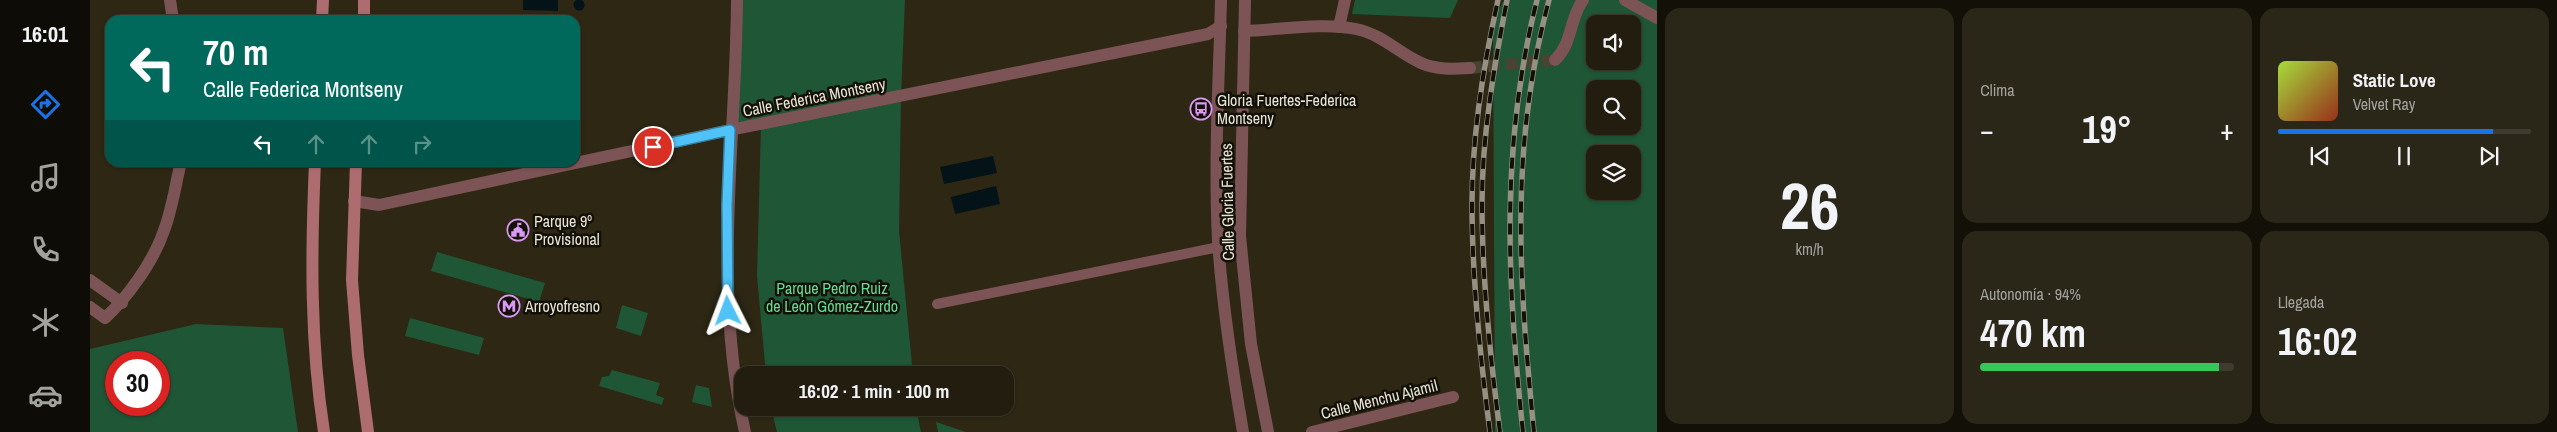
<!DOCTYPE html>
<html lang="es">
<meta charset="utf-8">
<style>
body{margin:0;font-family:"Archivo Narrow",sans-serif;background:#2a2618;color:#f1f3f6;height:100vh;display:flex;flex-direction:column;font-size:19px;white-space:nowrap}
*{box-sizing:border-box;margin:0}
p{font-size:16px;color:#a2a29e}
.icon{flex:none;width:28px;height:28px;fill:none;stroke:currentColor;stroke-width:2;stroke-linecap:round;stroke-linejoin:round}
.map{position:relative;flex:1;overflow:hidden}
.details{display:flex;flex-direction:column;gap:8px;padding:8px;background:#131008;width:900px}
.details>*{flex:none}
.hud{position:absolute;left:15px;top:15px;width:475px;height:152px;border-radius:15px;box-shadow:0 1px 4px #0004,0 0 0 1px #3f3b2f;background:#00695c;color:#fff;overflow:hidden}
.buttons{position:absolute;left:1496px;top:15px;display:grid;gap:10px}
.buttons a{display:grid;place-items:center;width:55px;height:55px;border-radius:10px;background:#221d0f;box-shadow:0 1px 4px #0004,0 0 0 1px #3f3b2f;font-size:25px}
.speed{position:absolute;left:15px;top:351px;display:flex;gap:10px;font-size:25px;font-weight:700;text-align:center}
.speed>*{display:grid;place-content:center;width:65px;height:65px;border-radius:50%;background:#221d0f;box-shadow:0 1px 4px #0004,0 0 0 1px #3f3b2f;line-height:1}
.speed .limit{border:8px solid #d22;background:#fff;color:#111}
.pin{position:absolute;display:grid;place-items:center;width:42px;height:42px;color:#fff;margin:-21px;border:2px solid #fff;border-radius:50%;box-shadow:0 1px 5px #0007}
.me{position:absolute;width:55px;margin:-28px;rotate:357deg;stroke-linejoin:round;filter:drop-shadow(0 0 4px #0008)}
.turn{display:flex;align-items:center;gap:18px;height:105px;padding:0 15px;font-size:22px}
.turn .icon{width:65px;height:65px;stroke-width:2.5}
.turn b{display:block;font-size:35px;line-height:42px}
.lanes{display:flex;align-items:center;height:48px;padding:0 15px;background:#0003;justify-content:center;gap:25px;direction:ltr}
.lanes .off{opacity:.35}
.big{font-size:38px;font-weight:800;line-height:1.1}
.details .tile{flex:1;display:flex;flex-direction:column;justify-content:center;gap:8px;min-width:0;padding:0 18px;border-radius:15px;background:#2a2618}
.details .dial{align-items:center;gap:0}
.dial b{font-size:65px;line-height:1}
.song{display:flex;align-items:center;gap:15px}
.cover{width:60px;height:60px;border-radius:8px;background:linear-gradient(135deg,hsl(80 70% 55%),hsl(10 70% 35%))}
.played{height:5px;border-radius:2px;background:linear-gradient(90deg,#1a73e8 85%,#3f3b2f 85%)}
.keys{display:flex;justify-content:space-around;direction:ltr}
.heat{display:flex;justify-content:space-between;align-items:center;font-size:28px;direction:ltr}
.charge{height:8px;border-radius:4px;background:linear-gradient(90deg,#34c759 94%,#3f3b2f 0)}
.details .tiles{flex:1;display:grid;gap:8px;grid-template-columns:repeat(3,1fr)}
.tile:first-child{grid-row:span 2}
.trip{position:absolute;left:644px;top:366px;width:280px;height:50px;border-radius:15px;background:#221d0f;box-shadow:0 1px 4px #0004,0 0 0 1px #3f3b2f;font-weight:800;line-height:50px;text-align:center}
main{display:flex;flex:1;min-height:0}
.tabs{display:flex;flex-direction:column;width:90px;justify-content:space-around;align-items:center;background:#0e0c06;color:#a2a29e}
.tabs .icon{width:35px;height:35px}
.tabs .selected{color:#1a73e8}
.tabs b{font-size:22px;color:#f1f3f6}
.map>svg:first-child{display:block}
.green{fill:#1e5636;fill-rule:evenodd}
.water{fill:#041318}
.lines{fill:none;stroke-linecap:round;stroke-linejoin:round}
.street-tunnel{stroke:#494331;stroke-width:12;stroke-dasharray:12 6;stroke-linecap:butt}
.lane{stroke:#7d5456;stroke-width:10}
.street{stroke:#7d5456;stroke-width:12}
.secondary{stroke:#ad6c70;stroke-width:12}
.rail-casing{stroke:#959081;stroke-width:5.5}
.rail{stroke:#131008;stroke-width:4;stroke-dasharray:11;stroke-linecap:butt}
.route-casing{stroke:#337fa1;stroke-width:12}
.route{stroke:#4fc3f7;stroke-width:9}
.labels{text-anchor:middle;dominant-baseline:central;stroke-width:5;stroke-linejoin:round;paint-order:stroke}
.street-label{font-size:16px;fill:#e7e3d7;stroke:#131008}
.poi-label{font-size:16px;fill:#e7e3d7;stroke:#131008;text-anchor:start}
.park-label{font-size:16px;fill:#61dd94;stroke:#131008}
</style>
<main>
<nav class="tabs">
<b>16:01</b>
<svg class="icon selected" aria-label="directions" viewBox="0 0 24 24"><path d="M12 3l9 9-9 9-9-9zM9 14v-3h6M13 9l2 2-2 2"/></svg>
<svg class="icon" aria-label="music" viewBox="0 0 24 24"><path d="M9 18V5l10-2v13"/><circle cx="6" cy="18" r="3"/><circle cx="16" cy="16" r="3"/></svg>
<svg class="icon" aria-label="phone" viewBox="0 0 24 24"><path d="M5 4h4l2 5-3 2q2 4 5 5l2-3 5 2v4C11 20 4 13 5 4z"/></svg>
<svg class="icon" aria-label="climate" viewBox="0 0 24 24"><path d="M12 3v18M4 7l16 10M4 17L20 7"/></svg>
<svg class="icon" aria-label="car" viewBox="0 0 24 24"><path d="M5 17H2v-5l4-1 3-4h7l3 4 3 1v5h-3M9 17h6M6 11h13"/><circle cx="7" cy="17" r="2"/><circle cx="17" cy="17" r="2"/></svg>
</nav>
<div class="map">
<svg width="1567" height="432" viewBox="0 0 1567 432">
<rect width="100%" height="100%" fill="#2d2714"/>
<!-- green -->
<g class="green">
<polygon points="647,0 815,0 811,96 809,231 823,375 676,375 667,276 671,124 640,130"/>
<polygon points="1265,0 1368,0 1360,18 1262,14"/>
<path d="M1414,0H1567V432H1405L1403,20ZM1505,24H1542V61H1505ZM1505,89H1542V126H1505ZM1505,154H1542V191H1505Z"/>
<polygon points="347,252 455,283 449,302 341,271"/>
<polygon points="532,305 558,313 551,336 526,328"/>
<polygon points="320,318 394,338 389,355 315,336"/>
<path d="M106,324L193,328L208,432H0V349ZM26,362H69V405H26Z"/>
<polygon points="522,370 570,383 566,395 574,398 572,405 509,386 512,377 519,376"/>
<polygon points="606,385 619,388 622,407 602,402"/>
<polygon points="681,408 826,408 831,432 687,432"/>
<polygon points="846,422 876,432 848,432"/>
</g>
<!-- water -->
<g class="water">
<circle cx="489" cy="5" r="5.5"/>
<polygon points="433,0 468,0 468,11 433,10"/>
<polygon points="903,156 907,173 854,184 850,167"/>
<polygon points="906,186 910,204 865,214 861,197"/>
</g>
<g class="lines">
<!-- street-tunnel -->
<polyline class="street-tunnel" points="1380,68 1465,60"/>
<!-- lane -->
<polyline class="lane" points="847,304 1129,247"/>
<!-- street -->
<g class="street">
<polyline points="80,0 83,20"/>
<path d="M647,0C646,145 622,289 655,432"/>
<path d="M1131,0C1129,80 1124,160 1128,240C1132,304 1142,368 1153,432"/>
<polyline points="1155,0 1150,236 1161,344 1178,432"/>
<polyline points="1535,0 1567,18"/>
<polyline points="1249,27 1255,0"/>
<path d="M1154,31C1189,30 1233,22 1266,29C1291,34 1309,53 1331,63C1347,70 1363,69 1380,68"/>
<path d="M1465,60C1483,43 1479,19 1493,0"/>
<polyline points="264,201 289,205 640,130 1118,34 1131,26"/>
<polyline points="0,280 32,303"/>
<path d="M0,307L15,318C37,298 63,262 73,233C82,211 85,186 91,162"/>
<polyline points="1222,432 1363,397"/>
</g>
<!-- secondary -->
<g class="secondary">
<polyline points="232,20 233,0"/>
<polyline points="274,20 274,0"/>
<path d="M225,162C221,253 220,342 234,432"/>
<polyline points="266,162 262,280 268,355 278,432"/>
</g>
<!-- rail casing -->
<g class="rail-casing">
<g id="rail">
<path d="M1400,432C1390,356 1382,281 1382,204C1382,136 1393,67 1408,0"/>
<path d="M1410,432C1400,356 1392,281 1392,204C1392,135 1404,67 1417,0"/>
<path d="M1433,432C1417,285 1410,145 1447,0"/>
<path d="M1444,432C1429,281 1419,149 1459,0"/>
</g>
</g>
<!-- rail -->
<use href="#rail" class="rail"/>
</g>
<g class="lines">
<!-- route casing -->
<g class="route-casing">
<polyline id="route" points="563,147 640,130 637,205 638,311"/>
</g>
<!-- route -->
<use href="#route" class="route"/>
</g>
<!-- icons -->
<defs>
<g id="bus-ring" transform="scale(1.125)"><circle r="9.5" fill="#131008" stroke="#db99f5" stroke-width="1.5"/><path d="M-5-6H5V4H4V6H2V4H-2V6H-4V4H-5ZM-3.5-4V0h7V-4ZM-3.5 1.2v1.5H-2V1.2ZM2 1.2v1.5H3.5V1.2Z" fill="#db99f5"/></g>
<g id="civic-ring" transform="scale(1.125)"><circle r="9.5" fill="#131008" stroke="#db99f5" stroke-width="1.5"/><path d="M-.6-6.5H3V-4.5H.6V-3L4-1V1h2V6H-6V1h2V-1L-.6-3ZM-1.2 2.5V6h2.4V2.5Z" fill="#db99f5"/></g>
<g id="metro-ring" transform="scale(1.125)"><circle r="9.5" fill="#131008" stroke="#db99f5" stroke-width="1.5"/><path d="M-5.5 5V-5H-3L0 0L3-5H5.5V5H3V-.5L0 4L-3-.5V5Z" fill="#db99f5"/></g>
</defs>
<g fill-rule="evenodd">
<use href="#bus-ring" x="1111" y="109"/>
<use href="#civic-ring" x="428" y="230"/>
<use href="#metro-ring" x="419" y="306"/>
</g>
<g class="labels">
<!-- street labels -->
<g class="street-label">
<text transform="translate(724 97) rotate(-11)">Calle Federica Montseny</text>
<text transform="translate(1137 202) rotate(-91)">Calle Gloria Fuertes</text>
<text transform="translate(1289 399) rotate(-14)">Calle Menchu Ajamil</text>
</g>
<!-- poi labels -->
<g class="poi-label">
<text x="1127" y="100">Gloria Fuertes-Federica<tspan x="1127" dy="18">Montseny</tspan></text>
<text x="444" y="221">Parque 9º<tspan x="444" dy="18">Provisional</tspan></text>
<text x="435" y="306">Arroyofresno</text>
</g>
<!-- park labels -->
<g class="park-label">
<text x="742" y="288">Parque Pedro Ruiz<tspan x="742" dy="18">de León Gómez-Zurdo</tspan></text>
</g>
</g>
</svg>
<div class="buttons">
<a><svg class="icon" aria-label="sound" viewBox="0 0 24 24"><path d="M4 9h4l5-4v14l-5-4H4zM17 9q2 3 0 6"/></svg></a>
<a><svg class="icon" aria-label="search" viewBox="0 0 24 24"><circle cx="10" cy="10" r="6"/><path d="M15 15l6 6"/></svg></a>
<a><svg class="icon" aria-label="layers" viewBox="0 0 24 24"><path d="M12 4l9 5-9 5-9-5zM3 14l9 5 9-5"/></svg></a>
</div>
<div class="speed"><div class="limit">30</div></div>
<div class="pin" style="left:563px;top:147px;background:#d93025"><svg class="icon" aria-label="arrive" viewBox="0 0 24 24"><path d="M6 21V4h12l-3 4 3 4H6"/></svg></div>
<svg class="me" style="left:638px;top:311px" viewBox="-20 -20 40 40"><path d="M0-17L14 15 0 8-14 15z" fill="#4fc3f7" stroke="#fff" stroke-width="4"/></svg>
<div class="trip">16:02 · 1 min · 100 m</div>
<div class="hud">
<div class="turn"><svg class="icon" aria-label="left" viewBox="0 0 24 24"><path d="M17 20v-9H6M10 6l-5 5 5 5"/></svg><div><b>70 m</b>Calle Federica Montseny</div></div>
<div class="lanes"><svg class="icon" aria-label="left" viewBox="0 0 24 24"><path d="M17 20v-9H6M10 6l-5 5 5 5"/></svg><svg class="icon off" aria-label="ahead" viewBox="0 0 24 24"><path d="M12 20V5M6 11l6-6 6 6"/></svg><svg class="icon off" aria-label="ahead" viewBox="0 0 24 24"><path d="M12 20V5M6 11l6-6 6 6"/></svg><svg class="icon off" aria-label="right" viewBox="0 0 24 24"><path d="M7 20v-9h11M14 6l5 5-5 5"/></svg></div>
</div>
</div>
<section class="details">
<div class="tiles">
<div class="tile dial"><b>26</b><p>km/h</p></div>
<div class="tile"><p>Clima</p>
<div class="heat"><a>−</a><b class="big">19°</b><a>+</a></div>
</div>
<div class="tile">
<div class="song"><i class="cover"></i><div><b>Static Love</b><p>Velvet Ray</p></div></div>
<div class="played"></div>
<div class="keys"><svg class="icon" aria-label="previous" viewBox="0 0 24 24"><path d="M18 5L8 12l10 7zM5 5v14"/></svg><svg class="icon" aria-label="pause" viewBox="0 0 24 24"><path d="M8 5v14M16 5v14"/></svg><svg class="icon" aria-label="next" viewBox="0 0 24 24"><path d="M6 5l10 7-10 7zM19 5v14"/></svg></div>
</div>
<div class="tile"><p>Autonomía · 94%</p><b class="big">470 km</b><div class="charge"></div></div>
<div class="tile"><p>Llegada</p><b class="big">16:02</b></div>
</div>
</section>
</main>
